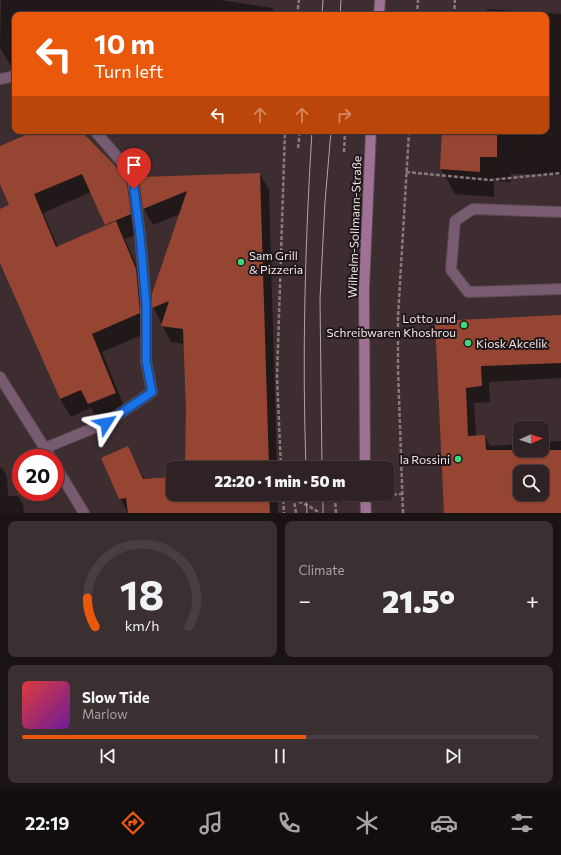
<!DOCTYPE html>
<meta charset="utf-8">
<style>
body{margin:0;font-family:Commissioner,sans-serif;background:#3a2f31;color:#f1f3f6;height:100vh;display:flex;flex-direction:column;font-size:15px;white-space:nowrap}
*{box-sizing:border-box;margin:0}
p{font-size:13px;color:#a7a4a6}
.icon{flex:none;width:22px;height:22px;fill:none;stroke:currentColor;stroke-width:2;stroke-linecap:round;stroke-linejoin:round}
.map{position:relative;height:513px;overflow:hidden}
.details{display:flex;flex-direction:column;gap:8px;padding:8px;background:#191314;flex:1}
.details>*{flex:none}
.hud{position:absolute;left:12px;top:12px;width:537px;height:122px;border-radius:8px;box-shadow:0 1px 3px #0004,0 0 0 1px #493f41;background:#ea580c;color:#fff;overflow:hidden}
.needle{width:26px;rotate:87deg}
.fabs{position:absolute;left:513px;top:421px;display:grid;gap:8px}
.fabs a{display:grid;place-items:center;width:36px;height:36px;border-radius:8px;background:#2e2224;box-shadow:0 1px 3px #0004,0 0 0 1px #493f41;font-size:20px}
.speed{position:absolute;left:12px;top:449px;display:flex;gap:8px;font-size:20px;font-weight:700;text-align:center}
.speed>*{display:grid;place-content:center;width:52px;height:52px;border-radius:50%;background:#2e2224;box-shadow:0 1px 3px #0004,0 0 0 1px #493f41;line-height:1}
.speed .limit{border:6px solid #d22;background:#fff;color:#111}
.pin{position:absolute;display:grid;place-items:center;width:34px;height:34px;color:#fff;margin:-41px -17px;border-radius:50% 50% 50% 0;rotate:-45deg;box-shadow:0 0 4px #0007}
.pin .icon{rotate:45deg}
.me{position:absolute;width:44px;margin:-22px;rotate:56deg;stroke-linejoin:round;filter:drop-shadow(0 0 3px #0008)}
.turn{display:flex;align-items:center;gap:14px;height:84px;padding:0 16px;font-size:18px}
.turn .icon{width:52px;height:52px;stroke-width:2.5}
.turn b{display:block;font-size:28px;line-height:34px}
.lanes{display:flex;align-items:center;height:38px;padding:0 16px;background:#0003;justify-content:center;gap:20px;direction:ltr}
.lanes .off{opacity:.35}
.big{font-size:30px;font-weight:800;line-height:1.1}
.details .tile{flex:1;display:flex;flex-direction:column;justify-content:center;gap:6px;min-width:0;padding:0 14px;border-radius:8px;background:#3a2f31}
.details .dial{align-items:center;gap:0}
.dial svg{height:104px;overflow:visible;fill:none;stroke:#493f41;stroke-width:7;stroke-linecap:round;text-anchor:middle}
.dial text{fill:#f1f3f6;stroke:none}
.song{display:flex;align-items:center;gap:12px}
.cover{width:48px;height:48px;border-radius:6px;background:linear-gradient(135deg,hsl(0 70% 55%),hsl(280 70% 35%))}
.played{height:4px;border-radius:2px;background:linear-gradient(90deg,#ea580c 55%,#493f41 55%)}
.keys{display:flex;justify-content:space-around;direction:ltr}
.heat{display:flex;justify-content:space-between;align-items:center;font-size:22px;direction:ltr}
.details .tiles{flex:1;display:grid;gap:8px;grid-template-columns:1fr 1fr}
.tile:last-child{grid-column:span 2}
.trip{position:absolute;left:166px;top:461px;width:228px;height:40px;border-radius:8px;background:#2e2224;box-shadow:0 1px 3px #0004,0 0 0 1px #493f41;font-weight:800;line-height:40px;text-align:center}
.dock{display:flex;height:64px;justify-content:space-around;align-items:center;background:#120e0e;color:#a7a4a6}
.dock .icon{width:28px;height:28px}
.dock .current{color:#ea580c}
.dock b{font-size:18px;color:#f1f3f6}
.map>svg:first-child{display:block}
.shadow{fill:#0007;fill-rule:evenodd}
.building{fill:#964533;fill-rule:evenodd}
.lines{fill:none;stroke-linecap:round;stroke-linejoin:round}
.lane-casing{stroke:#5a4a4d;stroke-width:12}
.street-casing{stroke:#5a4a4d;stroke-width:12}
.secondary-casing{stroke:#5a4a4d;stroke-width:12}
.path{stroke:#88797c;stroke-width:2.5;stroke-dasharray:4 2;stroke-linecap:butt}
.lane{stroke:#785b71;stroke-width:10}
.street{stroke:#785b71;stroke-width:10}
.secondary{stroke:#9f7195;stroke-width:10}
.tram{stroke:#b0a3a5;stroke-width:1}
.route-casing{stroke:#114b97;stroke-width:10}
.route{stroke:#1a73e8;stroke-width:7}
.poi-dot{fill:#40d77c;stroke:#1f1719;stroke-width:1.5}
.labels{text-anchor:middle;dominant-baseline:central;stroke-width:4;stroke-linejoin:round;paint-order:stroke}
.street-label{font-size:12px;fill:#f1e5e7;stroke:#1f1719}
.poi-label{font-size:12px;fill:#f1e5e7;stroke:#1f1719;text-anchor:start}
</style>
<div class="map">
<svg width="561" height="513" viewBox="0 0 561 513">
<rect width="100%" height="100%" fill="#3d2d30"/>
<!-- shadow -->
<g class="shadow">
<polygon points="1,0 221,0 272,8 276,15 15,15 15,70 13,70 0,47"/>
<polygon points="487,9 561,14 561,175 511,174 511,182 494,181 494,197 455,194 441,169 443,131 546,131 546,15 487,15"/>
<path d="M39,131H80L125,178L136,196L141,233L125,239L146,288L149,332L102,352L126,411L99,422L91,408L71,417L60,399L0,260V210L10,206L0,182V148ZM91,192L106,226L58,247L43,213Z"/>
<polygon points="260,174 269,190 277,468 186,468 187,410 184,344 171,342 153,307 180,214 153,225 144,209 140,178"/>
<path d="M561,316V378L489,382L490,402L474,403L476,437L485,436L490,446L520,444V450H542V442L561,441V513H445L436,322ZM520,472H542V494H520Z"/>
<polygon points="128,448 145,480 173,478 173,494 278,494 278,513 128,513 120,498"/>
<polygon points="0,468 2,468 7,476 8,496 18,496 23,504 24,513 0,513"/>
</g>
<!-- building -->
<g class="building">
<polygon points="35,131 81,131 126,177 131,214 105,225 82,174 34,194 56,247 116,221 136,269 140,313 92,334 116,393 88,404 81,390 60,399 0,263 0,209 9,205 0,184 0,146"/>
<polygon points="442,131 497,131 497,157 480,157 480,172 440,169"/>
<polygon points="260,173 269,468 185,468 186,410 183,329 161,326 169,301 152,308 152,294 187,191 143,209 139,177"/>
<path d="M561,315V363L481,366L482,386L466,388L468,436L485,435L486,450H561V513H444L435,321ZM520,472H542V494H520Z"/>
<polygon points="128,446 143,479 173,477 173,494 269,494 270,513 128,513 126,498 119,499 101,458"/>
</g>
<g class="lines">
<!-- lane casing -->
<g class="lane-casing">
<g id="lane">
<polyline points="0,79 15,76"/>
<polyline points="561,212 473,209 455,221 451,270 468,292 561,289"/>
<polyline points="45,448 106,423 152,392 146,361 146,304 140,235 132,174 95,131"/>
</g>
</g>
<!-- street casing -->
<g class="street-casing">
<g id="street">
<polyline points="0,377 51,458"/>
<polyline points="55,465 84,513"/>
</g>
</g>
<!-- secondary casing -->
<g class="secondary-casing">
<g id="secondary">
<polyline points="379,15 380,0"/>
<polyline points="365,468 364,289 371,131"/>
<polyline points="365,494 366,513"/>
</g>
</g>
<!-- path -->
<g class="path">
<polyline points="297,15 299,0"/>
<polyline points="417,15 418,0"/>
<polyline points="454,15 455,0"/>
<polyline points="298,148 300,131"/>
<polyline points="344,152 345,131"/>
<polyline points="406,172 490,180 561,173"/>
<polyline points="281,468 277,377 285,131"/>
<polyline points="283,494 284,513"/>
<polyline points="294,494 294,500"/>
<polyline points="335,494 335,499"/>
<polyline points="387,495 402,494"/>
<polyline points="296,513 294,500 307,505 320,513"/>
<polyline points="336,513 335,499 344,498"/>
<polyline points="403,513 398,369 398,317 409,131"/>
</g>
<!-- lane -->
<use href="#lane" class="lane"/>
<!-- street -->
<use href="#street" class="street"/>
<!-- secondary -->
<use href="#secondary" class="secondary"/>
<!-- tram -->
<g class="tram">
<polyline points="322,15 323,0"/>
<polyline points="340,15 341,0"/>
<path d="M306,468C302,356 305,243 312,131"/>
<polyline points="322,468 320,299 325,202 331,131"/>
<polyline points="306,494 307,513"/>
<polyline points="323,494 323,513"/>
</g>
</g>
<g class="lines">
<!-- route casing -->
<g class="route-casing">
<polyline id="route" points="106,423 152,392 146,361 146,304 140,235 134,189"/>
</g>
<!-- route -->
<use href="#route" class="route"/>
</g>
<!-- markers -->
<g class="poi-dot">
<circle cx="241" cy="262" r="4"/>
<circle cx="464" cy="325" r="4"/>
<circle cx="468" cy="343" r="4"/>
<circle cx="458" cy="459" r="4"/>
</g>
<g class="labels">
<!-- street labels -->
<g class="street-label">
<text transform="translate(354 227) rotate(-88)">Wilhelm-Sollmann-Straße</text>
</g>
<!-- poi labels -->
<g class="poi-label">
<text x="249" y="255">Sam Grill<tspan x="249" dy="14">&amp; Pizzeria</tspan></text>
<text x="456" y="318" text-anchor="end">Lotto und<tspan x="456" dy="14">Schreibwaren Khoshrou</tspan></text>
<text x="476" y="343">Kiosk Akcelik</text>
<text x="450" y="459" text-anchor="end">la Rossini</text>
</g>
</g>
</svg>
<div class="fabs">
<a><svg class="needle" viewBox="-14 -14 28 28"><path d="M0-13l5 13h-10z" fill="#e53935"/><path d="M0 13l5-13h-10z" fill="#a7a4a6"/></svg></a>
<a><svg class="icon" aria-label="search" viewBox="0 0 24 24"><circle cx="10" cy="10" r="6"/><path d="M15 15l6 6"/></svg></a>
</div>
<div class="speed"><div class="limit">20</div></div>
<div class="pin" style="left:134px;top:189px;background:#d93025"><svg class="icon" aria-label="arrive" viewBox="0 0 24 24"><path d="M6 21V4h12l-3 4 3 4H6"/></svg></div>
<svg class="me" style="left:106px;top:423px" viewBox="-20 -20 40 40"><path d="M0-17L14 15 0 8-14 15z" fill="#1a73e8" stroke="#fff" stroke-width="4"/></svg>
<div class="trip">22:20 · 1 min · 50 m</div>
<div class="hud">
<div class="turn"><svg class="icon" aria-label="left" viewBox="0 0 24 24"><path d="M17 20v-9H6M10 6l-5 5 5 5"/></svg><div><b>10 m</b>Turn left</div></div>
<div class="lanes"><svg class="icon" aria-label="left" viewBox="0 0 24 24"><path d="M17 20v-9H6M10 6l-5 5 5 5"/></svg><svg class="icon off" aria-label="ahead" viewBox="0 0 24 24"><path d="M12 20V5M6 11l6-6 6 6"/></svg><svg class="icon off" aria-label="ahead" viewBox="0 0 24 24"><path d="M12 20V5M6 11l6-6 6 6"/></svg><svg class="icon off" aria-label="right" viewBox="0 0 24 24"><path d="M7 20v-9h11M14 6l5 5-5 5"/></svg></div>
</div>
</div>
<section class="details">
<div class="tiles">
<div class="tile dial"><svg viewBox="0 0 100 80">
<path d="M14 69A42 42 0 1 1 86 69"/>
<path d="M14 69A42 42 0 0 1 8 47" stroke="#ea580c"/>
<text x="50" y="56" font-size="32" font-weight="700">18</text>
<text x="50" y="72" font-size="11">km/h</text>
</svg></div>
<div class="tile"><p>Climate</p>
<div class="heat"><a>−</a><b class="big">21.5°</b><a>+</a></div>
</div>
<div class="tile">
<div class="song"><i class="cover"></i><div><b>Slow Tide</b><p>Marlow</p></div></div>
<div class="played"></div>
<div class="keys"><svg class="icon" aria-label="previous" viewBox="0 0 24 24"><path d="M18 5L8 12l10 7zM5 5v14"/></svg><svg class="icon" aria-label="pause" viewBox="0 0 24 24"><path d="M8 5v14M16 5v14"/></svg><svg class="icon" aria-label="next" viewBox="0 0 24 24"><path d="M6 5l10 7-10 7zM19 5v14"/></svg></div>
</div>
</div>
</section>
<nav class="dock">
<b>22:19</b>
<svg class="icon current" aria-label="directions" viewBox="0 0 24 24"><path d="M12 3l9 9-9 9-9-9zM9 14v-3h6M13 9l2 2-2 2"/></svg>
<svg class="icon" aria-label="music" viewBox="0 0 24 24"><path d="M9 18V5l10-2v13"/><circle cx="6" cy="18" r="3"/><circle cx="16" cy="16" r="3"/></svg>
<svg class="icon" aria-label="phone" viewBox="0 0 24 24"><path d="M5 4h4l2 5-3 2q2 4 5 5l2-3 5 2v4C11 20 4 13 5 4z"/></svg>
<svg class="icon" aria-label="climate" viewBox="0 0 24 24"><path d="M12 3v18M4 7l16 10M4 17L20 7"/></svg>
<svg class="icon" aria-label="car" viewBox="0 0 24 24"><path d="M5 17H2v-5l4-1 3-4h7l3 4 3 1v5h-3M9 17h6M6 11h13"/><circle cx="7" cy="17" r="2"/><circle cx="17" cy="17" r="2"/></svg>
<svg class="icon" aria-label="filters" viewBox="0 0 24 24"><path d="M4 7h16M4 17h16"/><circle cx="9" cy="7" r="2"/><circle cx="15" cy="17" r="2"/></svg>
</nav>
